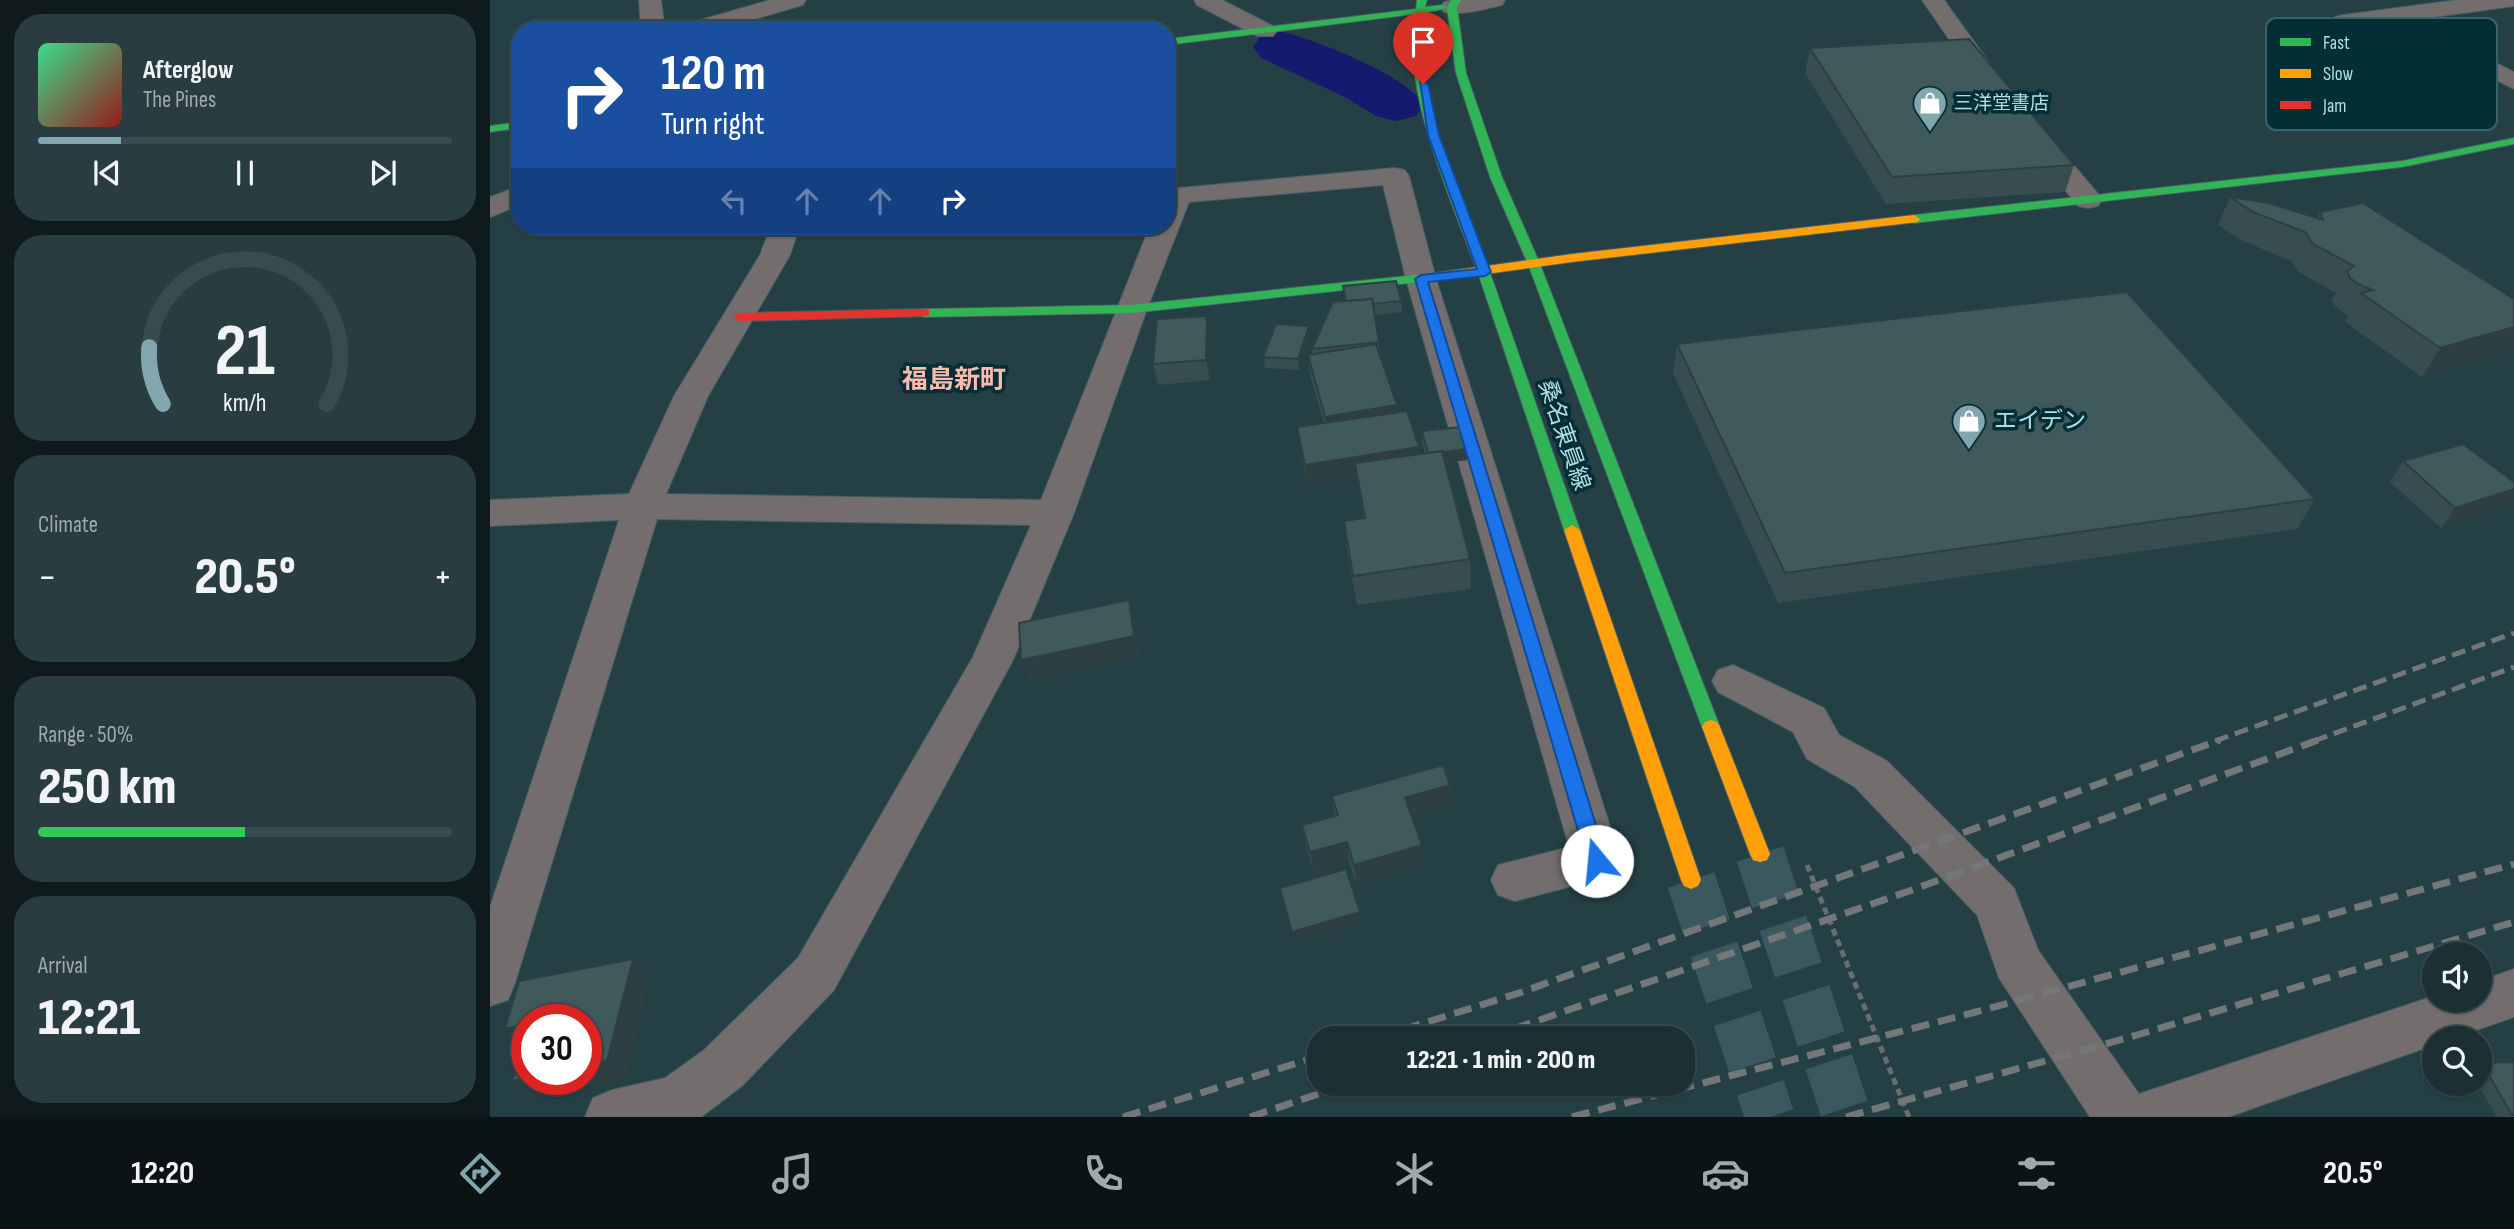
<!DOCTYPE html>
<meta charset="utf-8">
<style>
body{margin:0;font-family:"Sofia Sans Condensed","Noto Sans JP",sans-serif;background:#293c40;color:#f1f3f6;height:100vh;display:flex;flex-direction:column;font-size:26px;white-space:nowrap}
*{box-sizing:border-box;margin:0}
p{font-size:23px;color:#a0a9ac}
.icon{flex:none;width:38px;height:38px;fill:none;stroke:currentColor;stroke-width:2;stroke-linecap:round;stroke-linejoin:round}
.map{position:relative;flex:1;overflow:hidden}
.side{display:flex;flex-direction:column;gap:14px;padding:14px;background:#0f1a1d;width:490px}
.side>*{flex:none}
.banner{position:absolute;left:21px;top:21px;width:665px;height:214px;border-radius:28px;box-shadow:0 2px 5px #0004,0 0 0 2px #3a4b4f;background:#1a4fa0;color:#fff;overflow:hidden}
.fabs{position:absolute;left:1932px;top:942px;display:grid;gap:14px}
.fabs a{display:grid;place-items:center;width:70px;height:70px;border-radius:50%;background:#1c3034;box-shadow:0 2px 5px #0004,0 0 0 2px #3a4b4f;font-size:35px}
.speed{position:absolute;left:21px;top:1004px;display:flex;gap:14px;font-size:35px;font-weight:700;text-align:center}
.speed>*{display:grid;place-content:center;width:91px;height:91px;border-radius:50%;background:#1c3034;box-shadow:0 2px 5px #0004,0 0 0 2px #3a4b4f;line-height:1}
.speed .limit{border:10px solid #d22;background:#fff;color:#111}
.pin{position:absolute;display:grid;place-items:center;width:60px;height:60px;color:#fff;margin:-72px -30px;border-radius:50% 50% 50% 0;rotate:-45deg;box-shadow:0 0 7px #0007}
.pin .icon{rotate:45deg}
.me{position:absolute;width:77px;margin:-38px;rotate:343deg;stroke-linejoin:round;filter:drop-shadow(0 0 5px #0008)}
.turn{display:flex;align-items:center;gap:24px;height:147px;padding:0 35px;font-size:32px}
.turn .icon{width:91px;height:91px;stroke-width:2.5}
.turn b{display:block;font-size:49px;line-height:60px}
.lanes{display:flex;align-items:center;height:66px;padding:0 35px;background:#0003;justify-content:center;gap:35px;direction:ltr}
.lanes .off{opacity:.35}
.big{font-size:52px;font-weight:800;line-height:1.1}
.side .tile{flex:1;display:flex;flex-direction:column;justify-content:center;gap:10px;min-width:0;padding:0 24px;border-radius:28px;background:#293c40}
.side .dial{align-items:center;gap:0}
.dial svg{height:182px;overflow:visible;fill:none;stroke:#3a4b4f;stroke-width:7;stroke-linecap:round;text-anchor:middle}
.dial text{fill:#f1f3f6;stroke:none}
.song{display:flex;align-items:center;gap:21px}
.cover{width:84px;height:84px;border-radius:10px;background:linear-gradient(135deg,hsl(150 70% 55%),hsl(0 70% 35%))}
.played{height:7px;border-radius:4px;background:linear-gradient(90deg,#81a6ad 20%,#3a4b4f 20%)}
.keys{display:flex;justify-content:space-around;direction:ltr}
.heat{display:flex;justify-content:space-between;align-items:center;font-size:38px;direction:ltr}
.charge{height:10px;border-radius:5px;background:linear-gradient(90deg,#34c759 50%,#3a4b4f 0)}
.trip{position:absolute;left:817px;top:1026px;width:388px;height:70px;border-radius:28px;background:#1c3034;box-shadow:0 2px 5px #0004,0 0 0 2px #3a4b4f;font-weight:800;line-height:70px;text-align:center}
.dock{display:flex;height:112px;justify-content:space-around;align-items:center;background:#0b1315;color:#a0a9ac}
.dock .icon{width:49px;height:49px}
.dock .on{color:#81a6ad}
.dock b{font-size:32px;color:#f1f3f6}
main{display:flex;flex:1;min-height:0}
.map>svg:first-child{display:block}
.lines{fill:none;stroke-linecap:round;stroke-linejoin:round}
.river{fill:#161a6f;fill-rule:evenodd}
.secondary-tunnel{stroke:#3a585d;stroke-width:49;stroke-dasharray:49 24;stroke-linecap:butt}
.street-casing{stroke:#445e63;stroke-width:2}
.fast-casing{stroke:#445e63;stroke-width:2}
.slow-casing{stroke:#445e63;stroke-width:2}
.jam-casing{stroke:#445e63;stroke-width:2}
.path{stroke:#696d6e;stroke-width:5;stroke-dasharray:7 4.5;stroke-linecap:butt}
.street{fill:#736e6d;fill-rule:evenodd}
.fast{fill:#30b455;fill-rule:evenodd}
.slow{fill:#ff9f0a;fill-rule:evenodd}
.jam{fill:#e5322d;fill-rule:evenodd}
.rail-far1{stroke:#737777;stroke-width:5;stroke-dasharray:14 7;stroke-linecap:butt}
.rail{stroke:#737777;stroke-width:7;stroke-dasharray:18 9;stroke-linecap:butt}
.wall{fill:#374d4f}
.shaded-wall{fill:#2d3f40}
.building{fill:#405a5c;stroke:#2d3f40;stroke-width:2}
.route{fill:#1a73e8;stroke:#114b97;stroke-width:2}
.labels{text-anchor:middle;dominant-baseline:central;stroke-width:7;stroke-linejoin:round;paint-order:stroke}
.far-poi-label{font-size:19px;fill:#b3dde5;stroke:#042e35;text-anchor:start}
.poi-label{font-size:23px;fill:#b3dde5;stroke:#042e35;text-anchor:start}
.street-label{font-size:23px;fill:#b3dde5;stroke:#042e35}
.quarter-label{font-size:26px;font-weight:bold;fill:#febbae;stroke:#042e35}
.key{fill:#042e35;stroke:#39636a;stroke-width:2}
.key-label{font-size:19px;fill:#b3dde5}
</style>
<main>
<section class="side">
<div class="tile">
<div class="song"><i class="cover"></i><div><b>Afterglow</b><p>The Pines</p></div></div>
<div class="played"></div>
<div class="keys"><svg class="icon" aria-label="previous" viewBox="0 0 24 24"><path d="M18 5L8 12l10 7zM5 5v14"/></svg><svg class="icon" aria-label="pause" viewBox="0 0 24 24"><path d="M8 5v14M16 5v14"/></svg><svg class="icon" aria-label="next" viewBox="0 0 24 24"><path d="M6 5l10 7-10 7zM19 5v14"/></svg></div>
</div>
<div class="tile dial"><svg viewBox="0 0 100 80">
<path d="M14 69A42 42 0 1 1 86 69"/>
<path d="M14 69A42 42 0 0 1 8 44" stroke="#81a6ad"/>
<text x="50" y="56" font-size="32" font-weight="700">21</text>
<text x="50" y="72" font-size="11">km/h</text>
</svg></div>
<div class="tile"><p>Climate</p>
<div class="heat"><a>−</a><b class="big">20.5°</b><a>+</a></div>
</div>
<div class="tile"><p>Range · 50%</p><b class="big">250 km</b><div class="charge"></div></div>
<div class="tile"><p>Arrival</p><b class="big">12:21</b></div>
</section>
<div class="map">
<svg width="2024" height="1117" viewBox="0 0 2024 1117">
<rect width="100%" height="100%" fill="#254045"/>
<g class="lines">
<!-- river -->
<path class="river" d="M790,31C826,40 914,74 934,104L926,116L906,121L886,116L855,97L771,58L763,47L771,36Z"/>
<!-- secondary-tunnel -->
<g class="secondary-tunnel">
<polyline points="1270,854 1357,1117"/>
<polyline points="1201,880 1280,1117"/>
</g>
<!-- street casing -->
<g class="street-casing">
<g id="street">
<polygon points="149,0 171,0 175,30 151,30"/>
<polygon points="280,0 316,0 313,5 227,30 189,30 193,25"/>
<polygon points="704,0 732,0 783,26 787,31 783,36 767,36 707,5"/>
<path d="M963,0H1015L1012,5C995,9 971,16 954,12L951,7L954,2Z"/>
<polygon points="1432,0 1454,0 1513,82 1510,87 1501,89 1492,87"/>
<polygon points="1967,0 2024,0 2024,6 1923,20 2024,72 2024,89 1895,23 1853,29 1845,27 1841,22 1845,17 1853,15"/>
<polygon points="1546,129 1555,131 1608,194 1612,200 1608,206 1598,208 1588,206 1537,143 1533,137 1537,131"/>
<polygon points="905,168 915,170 919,176 946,279 1131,861 1124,875 1025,901 1008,895 1001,880 1008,865 1079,847 916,279 893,185 699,202 657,309 584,513 523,660 344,990 252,1086 211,1117 95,1117 103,1098 122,1090 175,1078 214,1050 308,958 483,657 541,525 167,519 25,983 18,1000 0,1006 0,907 129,520 0,526 0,500 139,494 184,396 270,255 281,226 310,226 300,255 218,396 176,494 551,500 660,226 677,226 678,189"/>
<polygon points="30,186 30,205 0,217 0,197"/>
<polygon points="1243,665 1334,708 1349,735 1397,761 1524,888 1548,950 1649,1094 1944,996 1944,999 1990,999 1990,981 2024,969 2024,1017 1964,1038 1944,1038 1944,1045 1738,1117 1600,1117 1509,978 1487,915 1365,787 1317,759 1303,732 1228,692 1222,681 1228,670"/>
</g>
</g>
<!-- fast casing -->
<g class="fast-casing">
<g id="fast">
<path d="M927,0H937L935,7L953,5L957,8L961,0H971L967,7L976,73L1012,177L1050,264L1230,727L1227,732L1221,734L1215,732L1212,727L1038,264L1000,177L966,73L957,8L934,13C920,93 977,208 1004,284C1033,365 1061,448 1090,530L1082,535L1074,530C1047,447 1019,364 991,282C965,207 910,93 925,14L677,45V39L926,9Z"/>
<polygon points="30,122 30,128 0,132 0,126"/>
<polygon points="2024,138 2024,144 1912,167 1424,223 1418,219 1424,215 1912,161"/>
<polygon points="945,273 951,277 949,280 641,313 434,317 428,313 434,309 641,305"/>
</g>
</g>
<!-- slow casing -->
<g class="slow-casing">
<g id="slow">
<polygon points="1424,215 1430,219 1428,222 1082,262 945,281 939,277 945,273 1082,254"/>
<polygon points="1082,525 1090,530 1211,880 1208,886 1201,889 1194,886 1191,880 1074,530"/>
<polygon points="1221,720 1227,722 1230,727 1280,854 1277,860 1270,862 1263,860 1260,854 1212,727 1215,722"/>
</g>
</g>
<!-- jam casing -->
<g class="jam-casing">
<polygon id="jam" points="434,309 439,310 439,316 249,321 243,317 249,313"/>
</g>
<!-- path -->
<polyline class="path" points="1317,865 1419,1117"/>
<!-- street -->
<use href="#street" class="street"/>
<!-- fast -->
<use href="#fast" class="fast"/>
<!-- slow -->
<use href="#slow" class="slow"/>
<!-- jam -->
<use href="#jam" class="jam"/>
<!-- rail-far1 -->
<g class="rail-far1">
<polyline points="1725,741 2024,633"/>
<polyline points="1824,741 2024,667"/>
</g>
<!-- rail -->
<g class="rail">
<polyline points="887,1038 1032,992 1730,740"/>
<polyline points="998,1038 1422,890 1828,740"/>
<polyline points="633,1117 830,1056"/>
<polyline points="760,1117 861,1083"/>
<polyline points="1082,1117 1482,1013 2024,864"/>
<polyline points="1356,1117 1647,1035 2024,922"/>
</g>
</g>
<!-- wall -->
<g class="wall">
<polygon points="1320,48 1584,165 1575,192 1396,204 1315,73"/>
<polygon points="1740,197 1827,218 1830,212 2024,299 1932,377 1855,322 1859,315 1853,313 1845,306 1842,300 1846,293 1809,272 1801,261 1751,240 1728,225"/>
<polygon points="853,286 911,301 912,312 885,315 890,354 908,412 929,447 929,454 935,453 932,442 932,431 977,460 955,463 980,559 981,589 867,605 857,551 854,521 873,518 867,478 818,486 810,448 807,427 834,423 820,376 818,355 822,354 822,349 855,301"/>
<polygon points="717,316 720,336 720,380 668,385 663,364"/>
<polygon points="820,336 809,370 775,368 773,357"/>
<polygon points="1187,344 1825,499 1807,529 1288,603 1183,373"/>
<polygon points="1913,461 2016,508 1951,528 1900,482"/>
<polygon points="842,796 961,805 922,816 934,865 867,885 859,862 824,872 816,845 812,825 845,816"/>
<polygon points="2024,1062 2024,1117 2007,1117 1987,1083 1990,1083 1990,1065 1992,1063"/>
</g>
<!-- shaded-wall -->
<g class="shaded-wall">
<polygon points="717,316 720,336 720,380 716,360"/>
<polygon points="819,326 820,336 809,370 808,359"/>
<polygon points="2024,327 2024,351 1932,377 1950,348"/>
<polygon points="907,405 909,425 838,437 835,417"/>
<polygon points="929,447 930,468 865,463 867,478 818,486 815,465"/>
<polygon points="977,449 977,460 938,465 938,455"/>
<polygon points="2024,489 2024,497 2016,508 1951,528 1965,508"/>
<polygon points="639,600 645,621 650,657 539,681 531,660"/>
<polygon points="960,785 961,805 917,818 915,798"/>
<polygon points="857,842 859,862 824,872 820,852"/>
<polygon points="932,845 934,865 867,885 864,865"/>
<polygon points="870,912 871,922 804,942 802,932"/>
<polygon points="143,959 160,978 136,1079 43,1099 22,1081 37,1078 37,1080 96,1080 96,1066"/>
<polygon points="37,1023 37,1047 35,1047 15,1029"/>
</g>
<!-- building -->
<g class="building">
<polygon points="1479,39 1584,165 1402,177 1320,48"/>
<polygon points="1740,197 1779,203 1833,220 1830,212 1873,203 2024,299 2024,327 1950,348 1871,293 1883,290 1868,284 1860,278 1857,271 1864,266 1823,244 1815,232 1763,212"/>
<polygon points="906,281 911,301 883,304 882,299 856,301 853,286"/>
<polygon points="1637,292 1825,499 1295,573 1187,344"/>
<polygon points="882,299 889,342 822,349 843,302"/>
<polygon points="717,316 716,360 663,364 667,319"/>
<polygon points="786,324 819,326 808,359 773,357"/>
<polygon points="886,344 907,405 835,417 818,355"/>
<polygon points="917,411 929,447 815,465 807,427"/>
<polygon points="970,427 977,449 953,452 952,451 938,453 932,431"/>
<polygon points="1973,444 2024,482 2024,489 1965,508 1913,461"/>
<polygon points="952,451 980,559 863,576 854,521 875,518 865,463"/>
<polygon points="639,600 644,636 531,660 529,623"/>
<polygon points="953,765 960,785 915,798 932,845 864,865 857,842 820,852 812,825 848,815 842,796"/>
<polygon points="856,869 870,912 802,932 790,888"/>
<polygon points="143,959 117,1061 96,1066 96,1020 37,1020 37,1023 15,1029 29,981"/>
<polygon points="37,1034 37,1078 22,1081"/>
<polygon points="2024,1062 2024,1115 2022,1115 1992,1063"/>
</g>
<!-- route -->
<polygon class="route" points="930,81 938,84 949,135 1001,272 995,276 938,282 1117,861 1114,867 1107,870 1100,867 1097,861 925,279 931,275 987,269 938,135"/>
<!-- icons -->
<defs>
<g id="shop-pin" transform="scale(1.75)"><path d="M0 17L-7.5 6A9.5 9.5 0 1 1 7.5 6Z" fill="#81a6ad" stroke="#042e35"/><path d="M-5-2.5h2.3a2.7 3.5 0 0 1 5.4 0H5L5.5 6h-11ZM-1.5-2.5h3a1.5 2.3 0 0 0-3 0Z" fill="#fff"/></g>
</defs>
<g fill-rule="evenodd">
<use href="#shop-pin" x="1440" y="103"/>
<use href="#shop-pin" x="1479" y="421"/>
</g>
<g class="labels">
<!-- far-poi labels -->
<g class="far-poi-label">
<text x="1464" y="103">三洋堂書店</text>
</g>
<!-- poi labels -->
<g class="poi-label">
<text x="1504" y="421">エイデン</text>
</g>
<!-- street labels -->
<g class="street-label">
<text transform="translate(1074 435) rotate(71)">桑名東員線</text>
</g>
<!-- quarter labels -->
<g class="quarter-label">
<text x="464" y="380">福島新町</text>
</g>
</g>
<!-- legend -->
<rect x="1776" y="18" width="231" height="112" rx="10" class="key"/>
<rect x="1790" y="38" width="31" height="8" fill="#30b455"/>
<rect x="1790" y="69" width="31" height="9" fill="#ff9f0a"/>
<rect x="1790" y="101" width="31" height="8" fill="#e5322d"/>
<g class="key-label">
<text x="1833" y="49">Fast</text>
<text x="1833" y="80">Slow</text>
<text x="1833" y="112">Jam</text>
</g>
</svg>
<div class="fabs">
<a><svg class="icon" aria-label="sound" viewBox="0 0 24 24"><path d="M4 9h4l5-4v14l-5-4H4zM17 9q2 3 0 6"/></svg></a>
<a><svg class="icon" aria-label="search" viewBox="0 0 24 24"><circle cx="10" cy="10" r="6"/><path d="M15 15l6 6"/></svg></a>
</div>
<div class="speed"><div class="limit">30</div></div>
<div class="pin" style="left:933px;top:84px;background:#d93025"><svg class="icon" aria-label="arrive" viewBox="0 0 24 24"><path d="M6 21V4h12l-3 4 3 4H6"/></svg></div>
<svg class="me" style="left:1107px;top:861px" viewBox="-20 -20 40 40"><circle r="19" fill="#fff"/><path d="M0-13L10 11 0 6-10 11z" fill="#1a73e8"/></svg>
<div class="trip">12:21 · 1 min · 200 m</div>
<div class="banner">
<div class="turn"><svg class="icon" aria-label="right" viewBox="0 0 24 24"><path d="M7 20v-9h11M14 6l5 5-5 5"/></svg><div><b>120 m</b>Turn right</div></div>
<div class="lanes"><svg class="icon off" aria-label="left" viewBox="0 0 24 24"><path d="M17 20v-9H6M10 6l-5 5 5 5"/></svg><svg class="icon off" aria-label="ahead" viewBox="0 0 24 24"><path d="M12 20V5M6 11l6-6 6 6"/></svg><svg class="icon off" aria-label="ahead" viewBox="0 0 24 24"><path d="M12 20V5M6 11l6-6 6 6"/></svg><svg class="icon" aria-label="right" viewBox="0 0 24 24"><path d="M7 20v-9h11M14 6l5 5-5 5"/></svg></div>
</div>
</div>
</main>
<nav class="dock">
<b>12:20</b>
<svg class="icon on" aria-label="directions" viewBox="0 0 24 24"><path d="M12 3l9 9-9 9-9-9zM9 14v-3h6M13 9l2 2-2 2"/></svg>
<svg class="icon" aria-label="music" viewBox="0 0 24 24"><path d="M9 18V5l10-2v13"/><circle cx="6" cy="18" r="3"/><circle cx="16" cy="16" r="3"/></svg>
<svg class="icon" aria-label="phone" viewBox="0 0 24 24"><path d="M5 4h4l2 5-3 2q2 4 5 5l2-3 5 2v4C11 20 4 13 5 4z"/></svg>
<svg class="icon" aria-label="climate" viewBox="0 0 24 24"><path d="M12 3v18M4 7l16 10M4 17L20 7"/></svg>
<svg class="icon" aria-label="car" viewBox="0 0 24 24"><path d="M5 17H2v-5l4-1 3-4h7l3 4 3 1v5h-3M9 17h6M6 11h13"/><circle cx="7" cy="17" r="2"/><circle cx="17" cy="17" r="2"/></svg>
<svg class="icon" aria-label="filters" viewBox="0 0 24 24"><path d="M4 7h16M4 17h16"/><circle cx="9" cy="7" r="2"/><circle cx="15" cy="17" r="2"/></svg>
<b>20.5°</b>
</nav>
